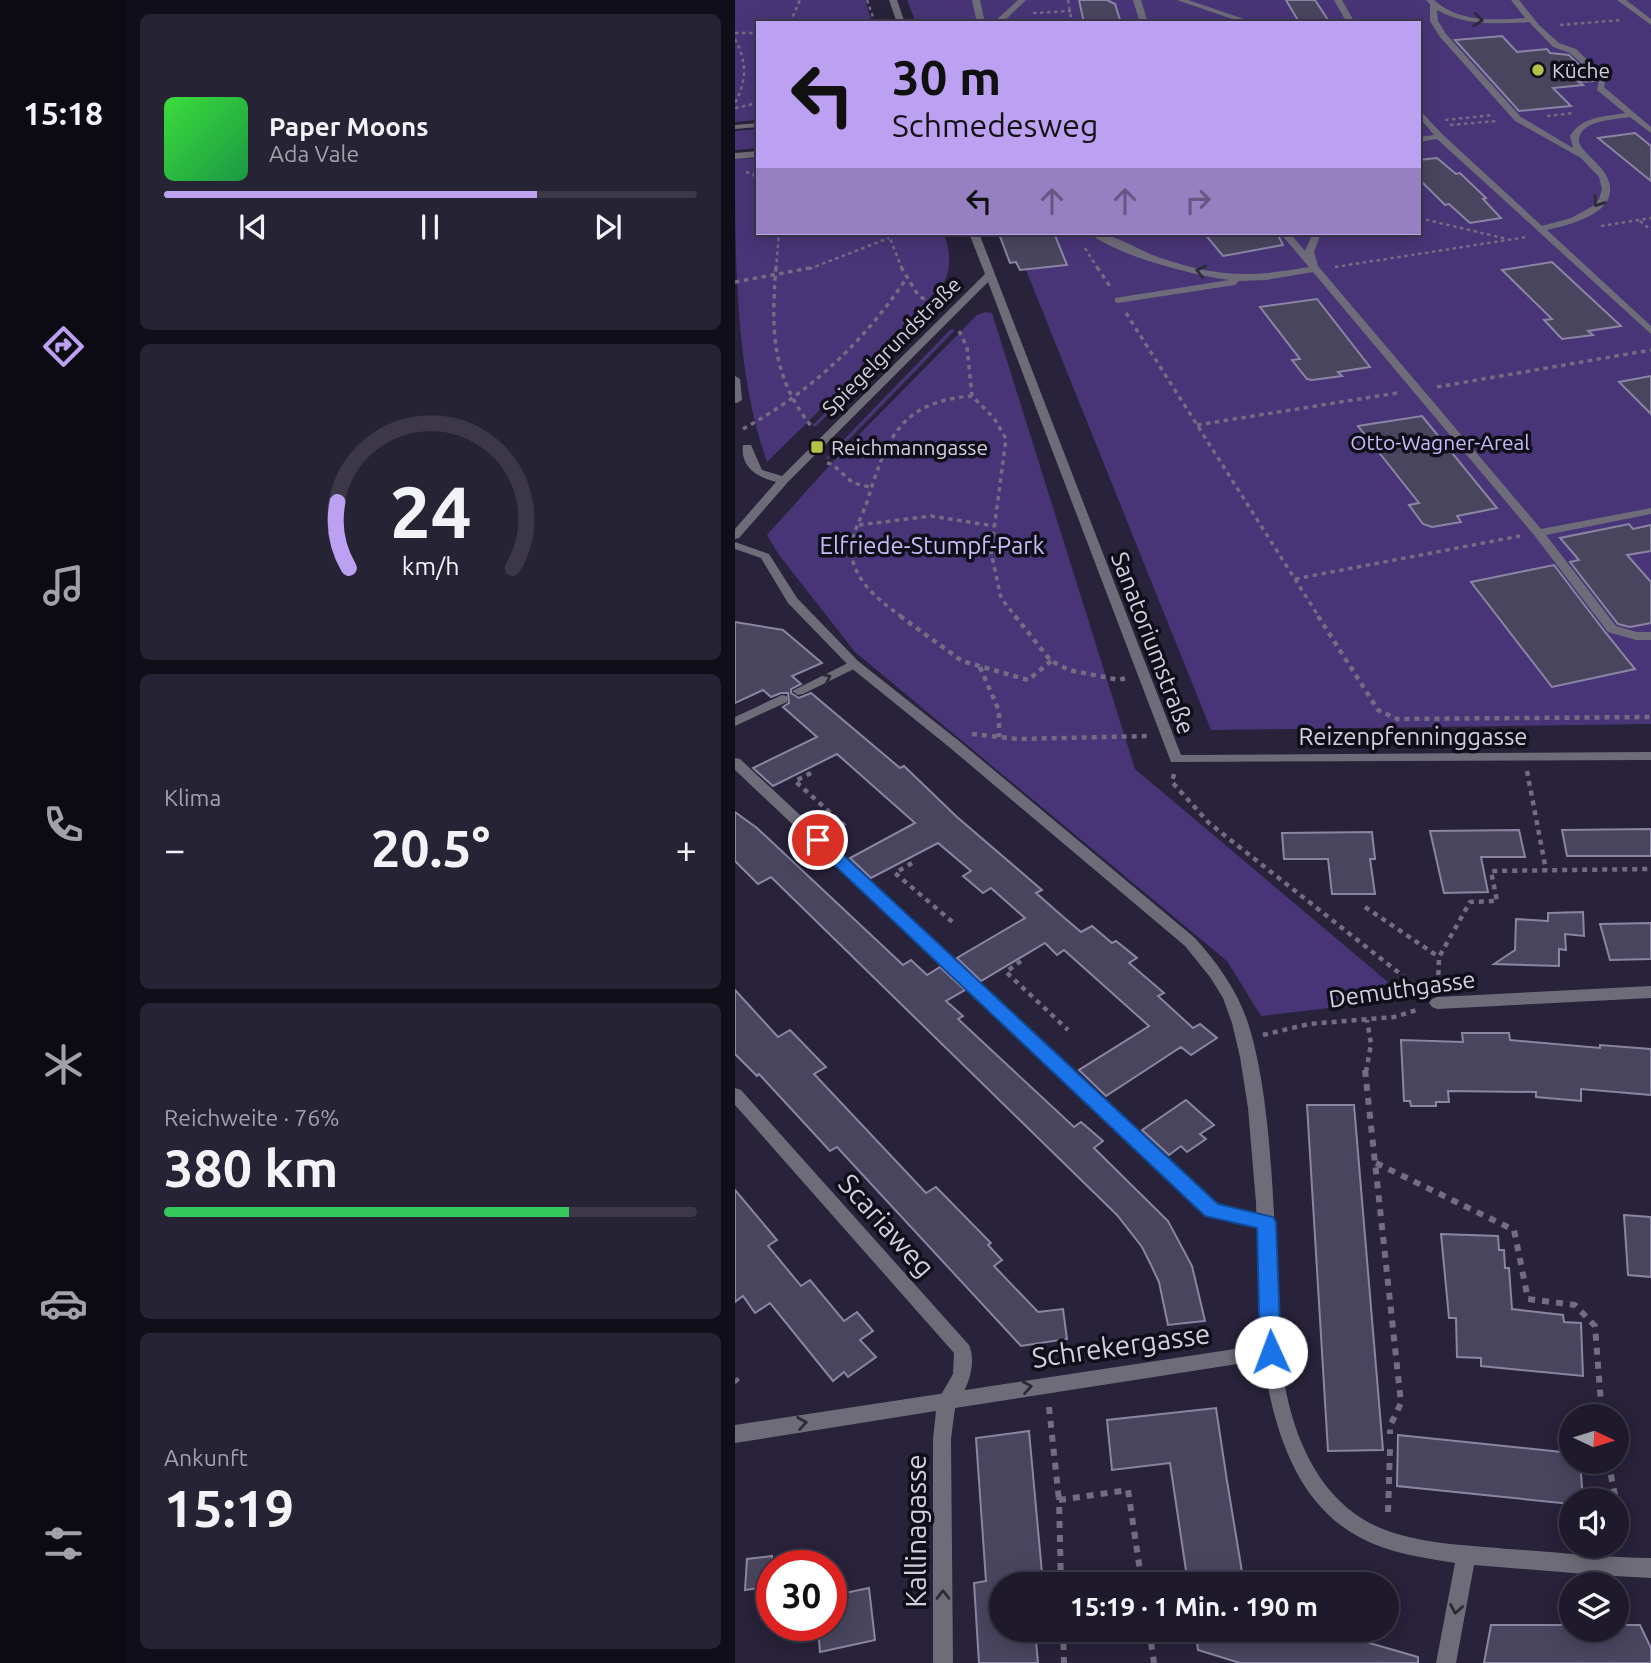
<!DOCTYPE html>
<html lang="de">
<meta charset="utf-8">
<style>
body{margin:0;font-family:Ubuntu,sans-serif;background:#262334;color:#f1f3f6;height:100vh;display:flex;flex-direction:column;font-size:26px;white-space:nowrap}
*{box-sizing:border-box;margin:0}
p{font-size:23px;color:#a1a1a9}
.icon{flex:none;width:38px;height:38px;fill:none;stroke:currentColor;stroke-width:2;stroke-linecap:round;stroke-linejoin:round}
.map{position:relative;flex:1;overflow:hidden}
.sheet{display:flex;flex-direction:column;gap:14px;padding:14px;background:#100e18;width:609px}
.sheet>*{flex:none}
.hud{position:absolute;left:21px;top:21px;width:665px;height:214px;border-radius:0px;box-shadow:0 4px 18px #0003,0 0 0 2px #3c3848;background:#bca0f2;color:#111;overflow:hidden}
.needle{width:46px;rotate:94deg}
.tools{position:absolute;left:824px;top:1404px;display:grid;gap:14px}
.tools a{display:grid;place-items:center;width:70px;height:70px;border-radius:50%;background:#1e1a2c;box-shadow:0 4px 18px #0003,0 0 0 2px #3c3848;font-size:35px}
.speed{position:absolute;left:21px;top:1550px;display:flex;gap:14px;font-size:35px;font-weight:700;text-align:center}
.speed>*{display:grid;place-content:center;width:91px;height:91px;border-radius:50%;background:#1e1a2c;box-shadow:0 4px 18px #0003,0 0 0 2px #3c3848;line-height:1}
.speed .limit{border:10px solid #d22;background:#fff;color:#111}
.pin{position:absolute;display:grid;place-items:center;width:60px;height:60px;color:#fff;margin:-30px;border:4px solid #fff;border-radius:50%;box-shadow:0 2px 7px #0007}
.me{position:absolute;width:77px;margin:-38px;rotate:358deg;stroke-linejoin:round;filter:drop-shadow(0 0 5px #0008)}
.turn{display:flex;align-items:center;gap:24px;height:147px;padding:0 21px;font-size:32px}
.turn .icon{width:91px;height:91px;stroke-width:2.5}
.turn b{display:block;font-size:49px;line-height:60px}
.lanes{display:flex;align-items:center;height:66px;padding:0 21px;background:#0003;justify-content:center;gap:35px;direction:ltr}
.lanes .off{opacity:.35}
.big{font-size:52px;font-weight:600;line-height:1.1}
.sheet .card{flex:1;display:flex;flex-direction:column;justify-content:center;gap:10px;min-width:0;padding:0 24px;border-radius:10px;background:#262334}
.sheet .dial{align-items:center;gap:0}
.dial svg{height:182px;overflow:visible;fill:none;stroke:#3c3848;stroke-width:7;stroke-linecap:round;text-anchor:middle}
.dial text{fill:#f1f3f6;stroke:none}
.song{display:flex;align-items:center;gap:21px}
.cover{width:84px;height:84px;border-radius:10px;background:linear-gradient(135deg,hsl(120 70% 55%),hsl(140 70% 35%))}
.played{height:7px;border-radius:4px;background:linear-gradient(90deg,#bca0f2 70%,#3c3848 70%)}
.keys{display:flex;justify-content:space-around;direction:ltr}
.heat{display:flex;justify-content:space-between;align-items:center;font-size:38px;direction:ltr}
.charge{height:10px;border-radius:5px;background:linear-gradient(90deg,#34c759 76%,#3c3848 0)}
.trip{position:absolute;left:254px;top:1572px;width:410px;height:70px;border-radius:35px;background:#1e1a2c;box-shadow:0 4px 18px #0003,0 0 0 2px #3c3848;font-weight:600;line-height:70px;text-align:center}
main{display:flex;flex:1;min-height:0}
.menu{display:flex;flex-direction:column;width:126px;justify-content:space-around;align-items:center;background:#0c0a12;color:#a1a1a9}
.menu .icon{width:49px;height:49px}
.menu .active{color:#bca0f2}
.menu b{font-size:32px;color:#f1f3f6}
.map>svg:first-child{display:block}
.green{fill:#483577}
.building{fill:#4a455f;stroke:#8b85a3;stroke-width:2}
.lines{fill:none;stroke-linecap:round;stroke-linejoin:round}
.path-far3{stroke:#726d82;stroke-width:2.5;stroke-dasharray:3.5 3.5;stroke-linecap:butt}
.path-far2{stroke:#726d82;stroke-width:3.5;stroke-dasharray:4.5 4.5;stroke-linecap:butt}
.path-far1{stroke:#726d82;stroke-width:4.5;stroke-dasharray:5 5;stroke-linecap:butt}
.path{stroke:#726d82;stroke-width:6;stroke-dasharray:7 7;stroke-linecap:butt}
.service{fill:#6f6c79;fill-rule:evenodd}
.minor{fill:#6f6c79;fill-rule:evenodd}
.oneway{stroke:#2c2a35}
.route{fill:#1a73e8;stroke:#114b97;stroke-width:2}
.poi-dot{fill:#b6c148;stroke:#100e18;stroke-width:2.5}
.labels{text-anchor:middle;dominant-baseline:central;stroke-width:7;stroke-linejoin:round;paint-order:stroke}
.far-poi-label{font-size:21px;fill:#d2cfdf;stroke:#100e18;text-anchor:start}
.far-street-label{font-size:21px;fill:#d2cfdf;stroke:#100e18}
.far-park-label{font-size:21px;fill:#c8bbfa;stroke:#100e18}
.park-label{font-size:24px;fill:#c8bbfa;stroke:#100e18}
.street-label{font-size:24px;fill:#d2cfdf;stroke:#100e18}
.near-street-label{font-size:28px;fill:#d2cfdf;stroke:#100e18}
</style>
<main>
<nav class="menu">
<b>15:18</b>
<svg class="icon active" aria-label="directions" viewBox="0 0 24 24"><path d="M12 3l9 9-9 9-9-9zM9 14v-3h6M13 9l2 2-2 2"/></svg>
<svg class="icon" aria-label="music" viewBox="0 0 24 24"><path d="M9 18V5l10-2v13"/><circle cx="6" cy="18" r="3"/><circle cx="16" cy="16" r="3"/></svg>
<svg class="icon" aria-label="phone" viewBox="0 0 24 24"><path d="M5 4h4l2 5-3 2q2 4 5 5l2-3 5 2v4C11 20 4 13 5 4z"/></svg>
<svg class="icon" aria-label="climate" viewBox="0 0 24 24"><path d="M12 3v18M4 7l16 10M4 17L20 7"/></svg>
<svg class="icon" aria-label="car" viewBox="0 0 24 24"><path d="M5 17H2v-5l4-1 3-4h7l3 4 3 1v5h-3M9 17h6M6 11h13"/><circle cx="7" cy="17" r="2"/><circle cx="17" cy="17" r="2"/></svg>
<svg class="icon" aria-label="filters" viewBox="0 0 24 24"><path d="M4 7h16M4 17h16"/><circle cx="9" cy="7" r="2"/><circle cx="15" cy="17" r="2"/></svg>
</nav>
<section class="sheet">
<div class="card">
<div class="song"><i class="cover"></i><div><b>Paper Moons</b><p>Ada Vale</p></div></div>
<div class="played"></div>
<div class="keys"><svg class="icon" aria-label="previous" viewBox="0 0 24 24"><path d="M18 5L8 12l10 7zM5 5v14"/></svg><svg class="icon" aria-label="pause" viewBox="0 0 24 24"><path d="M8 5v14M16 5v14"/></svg><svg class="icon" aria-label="next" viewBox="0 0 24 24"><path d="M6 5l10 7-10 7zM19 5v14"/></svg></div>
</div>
<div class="card dial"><svg viewBox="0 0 100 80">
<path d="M14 69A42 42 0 1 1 86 69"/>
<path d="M14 69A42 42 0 0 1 9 40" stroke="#bca0f2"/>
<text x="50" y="56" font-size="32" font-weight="700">24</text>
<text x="50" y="72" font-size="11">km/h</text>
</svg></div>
<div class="card"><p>Klima</p>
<div class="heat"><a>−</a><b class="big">20.5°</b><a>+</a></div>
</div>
<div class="card"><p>Reichweite · 76%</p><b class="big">380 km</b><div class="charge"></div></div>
<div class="card"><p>Ankunft</p><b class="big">15:19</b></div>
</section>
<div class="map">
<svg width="916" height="1663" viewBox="0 0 916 1663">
<rect width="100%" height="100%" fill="#28223a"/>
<!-- green -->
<g class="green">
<polygon points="0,0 130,0 137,23 23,23 23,120 0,122"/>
<polygon points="172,0 916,0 916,724 476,730 291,270 285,270 281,262 275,263 264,233 684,233 684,23 181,23"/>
<polygon points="23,129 23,148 0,150 0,131"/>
<path d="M23,158V233H209C217,258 217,275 200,297L32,462C0,372 0,257 0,159Z"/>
<polygon points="195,308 201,309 81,426 77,426"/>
<polygon points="251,312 257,313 400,769 653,982 643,1002 526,1016 492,961 120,652 44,555 32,535 102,457 242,315"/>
<polygon points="216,329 220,330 96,458 90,459"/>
</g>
<!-- building -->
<g class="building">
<polygon points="344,0 372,0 380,4 386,23 349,23"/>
<polygon points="551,0 580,0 593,20 564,22"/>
<polygon points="767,36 782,52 812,49 815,53 834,55 860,81 844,82 848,85 818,88 836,106 784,111 720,40"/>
<polygon points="900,133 916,146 916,181 863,138"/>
<polygon points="702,158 721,174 725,173 751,198 748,199 766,218 735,223 714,204 710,205 684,179 684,160"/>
<polygon points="278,233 319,233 332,265 285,270 281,262 275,263 264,234"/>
<polygon points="469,233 542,233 548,245 488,256"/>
<polygon points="817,262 886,326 853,331 858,335 827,339 809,320 817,319 767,270"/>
<polygon points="582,299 635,367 603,372 607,376 577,380 572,379 557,360 565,359 525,307"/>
<polygon points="916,376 916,414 884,382"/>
<polygon points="687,416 762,508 722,516 726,522 697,527 688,524 674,505 684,503 623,426"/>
<polygon points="894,524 898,529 916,525 916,551 892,555 916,582 916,623 895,627 883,624 835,562 844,560 825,538"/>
<polygon points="819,565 870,632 900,669 817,687 736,582"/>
<polygon points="0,622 48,630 87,663 57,676 66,684 56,689 56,693 64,698 76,693 165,768 169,766 222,817 307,890 301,893 326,915 346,932 357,926 377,943 381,941 402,958 394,963 429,993 423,996 458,1028 465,1024 482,1038 456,1055 446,1047 371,1096 344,1070 414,1026 329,950 322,955 310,943 246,981 222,958 290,918 256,888 248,893 228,876 236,871 203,843 136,878 115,858 180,823 102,754 38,786 18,768 82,737 48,707 54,703 53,693 46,693 36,697 28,690 0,703"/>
<polygon points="0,812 22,828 168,965 176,960 192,975 205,967 230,990 211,1001 228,1016 223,1019 339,1127 346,1122 368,1141 359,1148 433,1221 457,1266 470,1321 433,1325 424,1282 416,1265 407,1247 382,1215 36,877 23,884 0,861"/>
<polygon points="916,829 916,856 832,856 827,830"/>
<polygon points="784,830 790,857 746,857 753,892 709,893 695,831"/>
<polygon points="637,832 640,859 635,859 640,894 597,894 593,859 549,859 547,833"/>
<polygon points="848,912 849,936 830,934 831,950 824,949 824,966 759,964 780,950 781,919 813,921 813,913"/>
<polygon points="916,923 916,959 875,960 865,924"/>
<polygon points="0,990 43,1037 55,1030 91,1067 79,1074 191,1193 201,1187 256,1243 253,1245 267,1260 259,1266 303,1312 328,1309 332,1339 286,1346 102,1147 95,1151 24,1074 22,1076 0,1054"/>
<polygon points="727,1033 774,1033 775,1040 865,1048 865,1045 916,1049 916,1095 846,1089 846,1101 801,1097 801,1092 713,1091 714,1102 701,1102 701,1106 676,1106 675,1101 669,1101 666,1040 728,1042"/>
<polygon points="451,1100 479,1125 465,1134 471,1139 452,1152 446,1146 434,1155 407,1130"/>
<polygon points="572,1105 619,1105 648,1450 593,1451"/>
<polygon points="0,1190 42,1240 33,1246 66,1286 75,1280 109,1321 122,1312 138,1331 125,1340 141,1357 113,1377 109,1372 98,1381 35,1303 20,1313 8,1296 0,1302"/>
<polygon points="889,1215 916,1217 916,1277 893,1275"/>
<polygon points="706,1234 763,1236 764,1250 769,1250 770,1268 774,1268 777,1309 828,1315 829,1322 846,1323 848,1376 746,1366 746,1358 722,1357 721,1318 714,1318"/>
<polygon points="481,1408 492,1481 509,1584 453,1584 435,1463 377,1470 372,1420"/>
<polygon points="294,1431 307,1573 295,1574 296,1584 266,1584 266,1629 300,1629 303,1663 244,1663 239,1583 251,1581 241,1438"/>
<polygon points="663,1435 836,1453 836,1461 845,1461 848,1500 836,1500 836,1504 662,1486"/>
<polygon points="37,1556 37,1586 10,1590 12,1559"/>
<polygon points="134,1588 140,1640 85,1652 83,1626 96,1626 96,1608 101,1607 100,1595"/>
<polygon points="756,1625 836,1625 836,1629 882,1629 882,1625 905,1625 916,1648 916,1663 749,1663"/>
<polygon points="460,1629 586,1629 683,1657 683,1663 505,1663 463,1650"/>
</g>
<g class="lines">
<!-- path-far3 -->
<g class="path-far3">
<polyline points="132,0 140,23"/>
<polyline points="333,0 337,23"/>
<polyline points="298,13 336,11"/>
<polyline points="55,23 65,0"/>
<polyline points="825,25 886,20"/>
<polyline points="0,33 23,33"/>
<path d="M0,39C12,62 12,80 0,103"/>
<polyline points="0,108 23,103"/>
<polyline points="812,116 838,113"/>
<polyline points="710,120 757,115"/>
<polyline points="715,125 762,121"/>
<polyline points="11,172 18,174 23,181"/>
<polyline points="684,218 772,239"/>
<polyline points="905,221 916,230"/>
<polyline points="866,226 916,218"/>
<polyline points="153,233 167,269"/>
<polyline points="350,248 363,269"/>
<polyline points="600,267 792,237"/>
<polyline points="41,269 44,233"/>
<polyline points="74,269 154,238"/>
</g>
<!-- path-far2 -->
<g class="path-far2">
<path d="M41,267C36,329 36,376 77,427"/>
<polyline points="166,267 183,295 200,306"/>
<polyline points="362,267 376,288"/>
<polyline points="0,282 80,267"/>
<polyline points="391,313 584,617"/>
<polyline points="224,331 232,347 237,396 259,418 271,439 256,552 266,598 281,617"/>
<polyline points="702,387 916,350"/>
<polyline points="462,425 662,393"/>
<path d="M8,429C75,392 128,343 171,279"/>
<polyline points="92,463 97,464 118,483 135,487"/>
<polyline points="124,525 196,516 259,526"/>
<polyline points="560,579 785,536"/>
<path d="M167,617C145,601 119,582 116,551C115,538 126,518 131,505C151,442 162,402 237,396"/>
</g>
<!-- path-far1 -->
<g class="path-far1">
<polyline points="165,616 227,661 293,680 316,661"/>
<polyline points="280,616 316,661 334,670 384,680 391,678"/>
<polyline points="583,616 643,710 662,719 916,717"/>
<polyline points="245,667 264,711 264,737"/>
<polyline points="237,734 283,739 413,736"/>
<polyline points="792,771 811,870"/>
<polyline points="76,773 60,781 110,826"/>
<polyline points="439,774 437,782 474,823 687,991"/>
<polyline points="177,863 160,873 221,925"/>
<polyline points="630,907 704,957"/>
<polyline points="286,961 271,972 333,1030"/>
<polyline points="703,985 704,957 735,902 762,901 756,871 916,869"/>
<polyline points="528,1035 574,1024 659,1017 685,1009"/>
<polyline points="631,1072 636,1044 632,1020"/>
</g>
<!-- path -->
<g class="path">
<polyline points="630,1070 666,1403 655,1426 655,1434"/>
<polyline points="641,1163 779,1230 793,1299 840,1305 860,1326 867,1416"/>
<polyline points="0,1379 3,1382"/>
<polyline points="314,1407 324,1500"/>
<polyline points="873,1461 881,1500"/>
<polyline points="882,1507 890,1547"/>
<polyline points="653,1512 655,1449"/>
<polyline points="326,1584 324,1500 393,1490 407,1584"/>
<polyline points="328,1629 329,1663"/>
<polyline points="414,1629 419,1663"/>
</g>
<!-- service -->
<g class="service">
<polygon points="237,0 245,0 250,23 242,23"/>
<polygon points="283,0 291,0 267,23 258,23"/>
<polygon points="398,0 406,0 413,23 405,23"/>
<polygon points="442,0 453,0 521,23 509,23"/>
<polygon points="599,0 607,0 620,23 612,23"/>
<path d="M691,0H699C725,23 758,20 790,18L776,0H784L804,25L824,43L841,49L871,78L869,87L916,127V133L895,117C878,120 842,120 844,143C851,156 866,164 872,177C889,212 835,225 812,230L916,326V334L702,139L684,142V137L699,135L684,117V109L707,134L807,226L836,218L858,206L864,199L867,189L864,177L846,158L780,121L705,37L695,21V4ZM702,10C731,26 762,24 794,22L818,47L835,53L864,80L862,90L890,113C869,117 847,116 835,136L838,148L786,117L711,34L703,21Z"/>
<polygon points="882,0 891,0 916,19 916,25"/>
<path d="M354,233C376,232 400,248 420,256C480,277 512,278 574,267L545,233H555L570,251L578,233H586L579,252L583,266L806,529L916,508V514L811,535L881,626L902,632H916V640H901L873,632L799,535L578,272L531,280L504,281L500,285L383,303L380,302V298L494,280C457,275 383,256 354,233Z"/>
<polygon points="119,660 125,664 123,667 68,694 63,695 57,691"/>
<polygon points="47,695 52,696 53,699 52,702 0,726 0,717"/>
<polygon points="0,758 5,759 482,1204 537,1217 540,1222 537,1227 531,1229 471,1215 0,770"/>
<path d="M0,1088L6,1090L234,1345C243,1363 231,1401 212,1408L205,1406L203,1400L218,1374L219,1353L0,1105Z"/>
</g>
<!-- minor -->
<g class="minor">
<polygon points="154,0 162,0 170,23 162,23"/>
<polygon points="23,123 23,127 0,129 0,125"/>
<polygon points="23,151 23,157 0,159 0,153"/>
<path d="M234,233H244L446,755L916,752V760L436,762L253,282L53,482L4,538L0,539V529L41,482C22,477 5,467 8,445H16L27,470L47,476L250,274Z"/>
<polygon points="0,376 5,379 7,400 2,403 0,403"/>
<path d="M0,542L34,554L62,598L123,661L224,741L460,938C483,964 502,990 513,1023C534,1089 537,1180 541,1249C543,1279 541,1309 544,1339C549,1410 572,1495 643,1527C682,1544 731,1545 773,1549C821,1552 868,1558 916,1558V1578L862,1575L739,1565L721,1663H701L720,1563C688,1558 654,1553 626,1538C560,1504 539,1428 528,1360L220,1408L216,1439L218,1663H198V1439L201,1411L0,1443V1425L526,1345L521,1203L513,1108L505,1057L497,1023L488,998L475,977L450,946L214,747L115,667L53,603L26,558L0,549Z"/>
<polygon points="916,986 916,998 702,1009 697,1007 694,1003 697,999 702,997"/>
</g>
</g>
<!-- one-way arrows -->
<defs><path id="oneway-chevron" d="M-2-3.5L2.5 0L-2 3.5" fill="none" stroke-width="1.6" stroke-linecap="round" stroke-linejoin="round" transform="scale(1.75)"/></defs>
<g class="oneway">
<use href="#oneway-chevron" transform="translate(743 20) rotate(7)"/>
<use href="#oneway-chevron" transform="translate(863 202) rotate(125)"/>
<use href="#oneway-chevron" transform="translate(466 271) rotate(-166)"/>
<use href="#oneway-chevron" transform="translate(91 678) rotate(-26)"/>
<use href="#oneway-chevron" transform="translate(292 1387) rotate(-9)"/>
<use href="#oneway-chevron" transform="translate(67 1423) rotate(-9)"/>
<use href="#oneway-chevron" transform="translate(208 1595) rotate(-90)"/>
<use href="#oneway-chevron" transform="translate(721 1609) rotate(100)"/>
</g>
<!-- route -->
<polygon class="route" points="83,834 88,836 483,1204 538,1217 541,1222 546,1352 543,1358 536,1361 528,1358 525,1352 522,1228 470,1216 77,844 75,840"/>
<!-- markers -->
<g class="poi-dot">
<circle cx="803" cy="70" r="7"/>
<rect x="75" y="440" width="14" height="14" rx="3.5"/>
</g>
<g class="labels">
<!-- far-poi labels -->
<g class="far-poi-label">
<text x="817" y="70">Küche</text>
<text x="96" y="447">Reichmanngasse</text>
</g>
<!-- far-street labels -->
<g class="far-street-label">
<text transform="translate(156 346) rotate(-45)">Spiegelgrundstraße</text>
</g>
<!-- far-park labels -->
<g class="far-park-label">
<text x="705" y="442">Otto-Wagner-Areal</text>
</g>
<!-- park labels -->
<g class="park-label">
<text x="197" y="545">Elfriede-Stumpf-Park</text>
</g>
<!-- street labels -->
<g class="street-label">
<text transform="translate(418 643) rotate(69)">Sanatoriumstraße</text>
<text x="678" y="736">Reizenpfenninggasse</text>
<text transform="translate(667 989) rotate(-8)">Demuthgasse</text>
</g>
<!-- near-street labels -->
<g class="near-street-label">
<text transform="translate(152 1225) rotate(48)">Scariaweg</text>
<text transform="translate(386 1345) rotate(-8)">Schrekergasse</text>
<text transform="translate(180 1531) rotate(-90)">Kallinagasse</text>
</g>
</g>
</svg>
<div class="tools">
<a><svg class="needle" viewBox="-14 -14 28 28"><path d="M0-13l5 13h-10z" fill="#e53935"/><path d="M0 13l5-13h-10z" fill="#a1a1a9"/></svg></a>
<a><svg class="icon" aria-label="sound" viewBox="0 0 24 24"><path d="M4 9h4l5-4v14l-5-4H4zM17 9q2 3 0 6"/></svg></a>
<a><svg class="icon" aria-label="layers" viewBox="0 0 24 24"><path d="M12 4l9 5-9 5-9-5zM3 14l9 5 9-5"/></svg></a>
</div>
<div class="speed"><div class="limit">30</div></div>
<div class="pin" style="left:83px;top:840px;background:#d93025"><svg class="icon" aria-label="arrive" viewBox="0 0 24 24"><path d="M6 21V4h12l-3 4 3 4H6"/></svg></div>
<svg class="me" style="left:536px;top:1352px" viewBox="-20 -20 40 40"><circle r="19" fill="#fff"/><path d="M0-13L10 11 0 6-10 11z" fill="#1a73e8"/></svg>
<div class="trip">15:19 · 1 Min. · 190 m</div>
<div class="hud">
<div class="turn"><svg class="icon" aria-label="left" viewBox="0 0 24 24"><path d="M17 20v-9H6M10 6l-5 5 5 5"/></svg><div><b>30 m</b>Schmedesweg</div></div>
<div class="lanes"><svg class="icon" aria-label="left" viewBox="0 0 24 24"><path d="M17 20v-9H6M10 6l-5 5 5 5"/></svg><svg class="icon off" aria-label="ahead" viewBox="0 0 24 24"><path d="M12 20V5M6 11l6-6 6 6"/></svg><svg class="icon off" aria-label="ahead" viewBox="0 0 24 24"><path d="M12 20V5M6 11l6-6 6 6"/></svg><svg class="icon off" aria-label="right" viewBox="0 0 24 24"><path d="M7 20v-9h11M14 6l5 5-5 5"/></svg></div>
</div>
</div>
</main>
